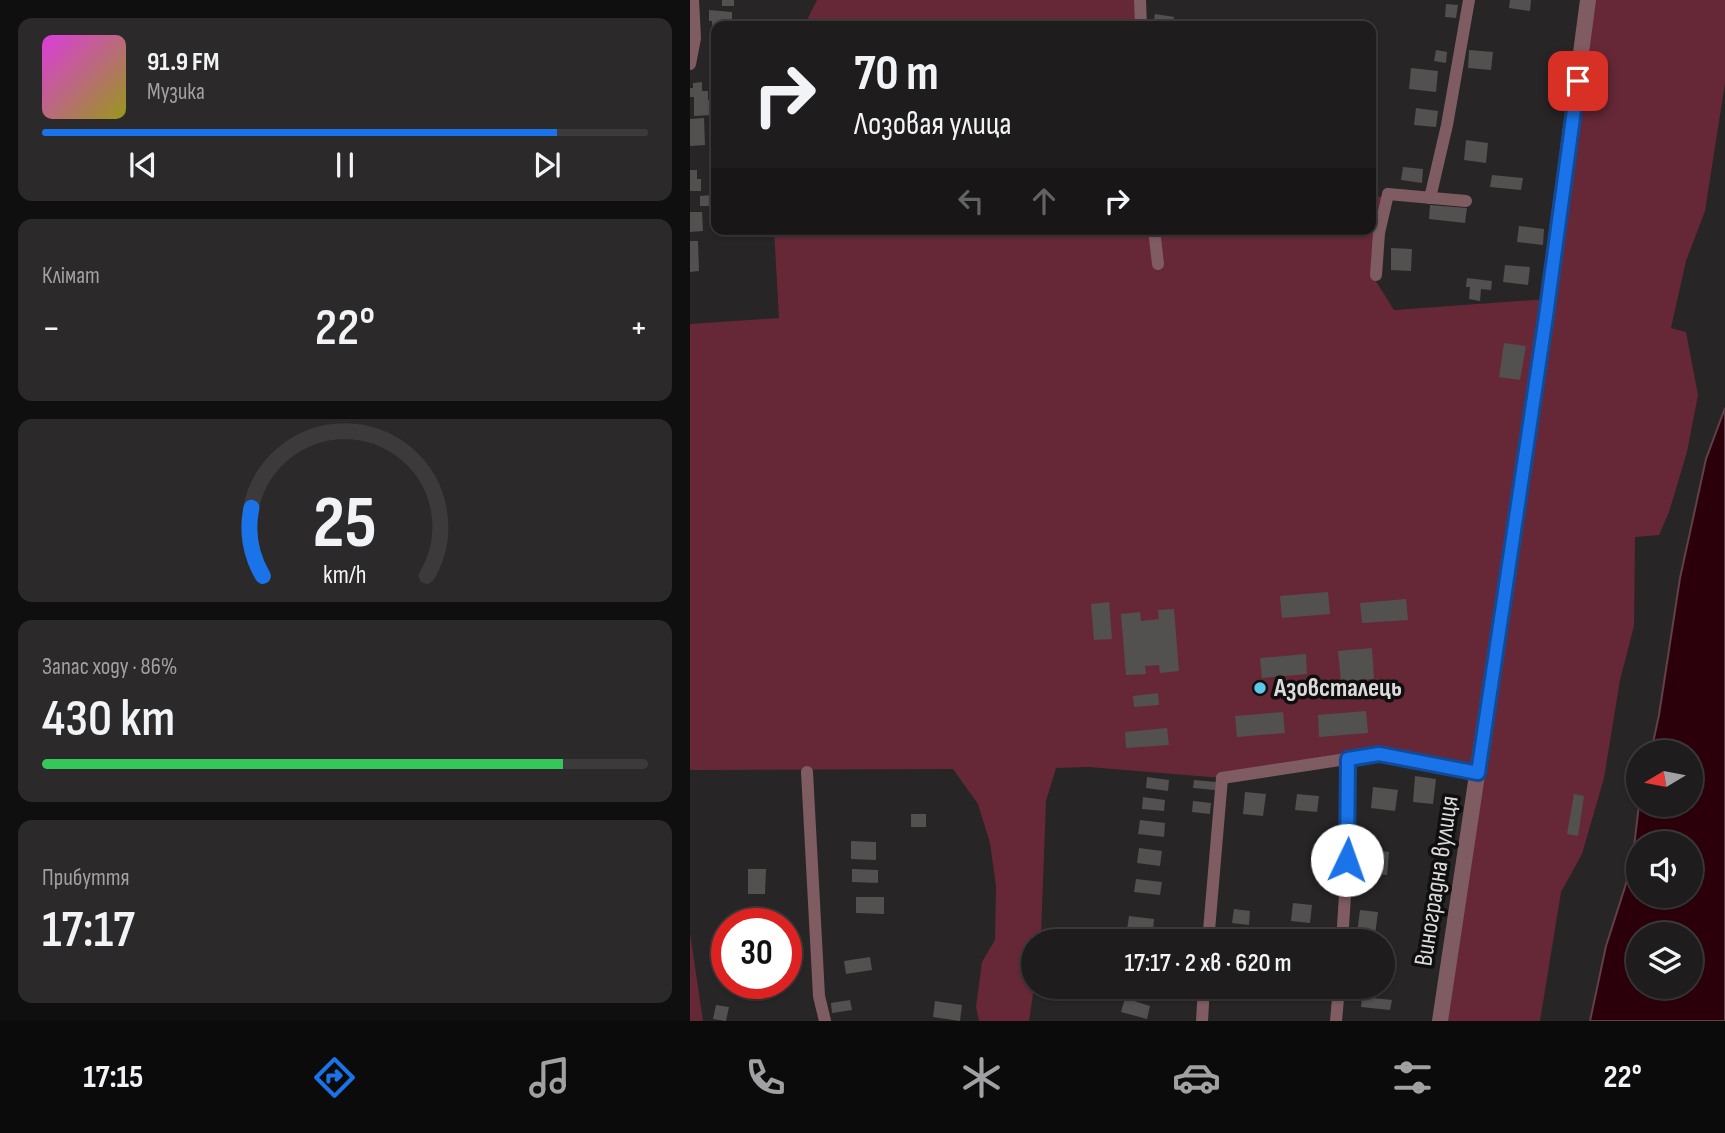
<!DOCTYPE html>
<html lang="uk">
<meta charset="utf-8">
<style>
body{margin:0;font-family:"Sofia Sans Condensed",sans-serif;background:#2b2929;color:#f1f3f6;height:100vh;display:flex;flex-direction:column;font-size:26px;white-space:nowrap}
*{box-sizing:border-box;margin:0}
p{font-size:23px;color:#a1a1a3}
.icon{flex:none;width:38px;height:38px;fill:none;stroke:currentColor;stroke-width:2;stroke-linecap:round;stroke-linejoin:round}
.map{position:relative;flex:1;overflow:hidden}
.details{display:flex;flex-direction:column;gap:18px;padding:18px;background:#100f0f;width:690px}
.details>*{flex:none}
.banner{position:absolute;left:21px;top:21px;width:665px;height:214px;border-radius:14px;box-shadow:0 2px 5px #0004,0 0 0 2px #3c3a3b;background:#1e1c1c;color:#f1f3f6;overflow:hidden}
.needle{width:46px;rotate:260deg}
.fabs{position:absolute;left:936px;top:740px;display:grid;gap:14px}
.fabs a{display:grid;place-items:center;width:77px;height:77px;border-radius:50%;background:#1e1c1c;box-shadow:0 2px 5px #0004,0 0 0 2px #3c3a3b;font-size:35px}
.speed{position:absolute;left:21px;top:908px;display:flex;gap:14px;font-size:35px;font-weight:700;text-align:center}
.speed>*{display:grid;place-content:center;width:91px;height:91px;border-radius:50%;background:#1e1c1c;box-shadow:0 2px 5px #0004,0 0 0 2px #3c3a3b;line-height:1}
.speed .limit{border:10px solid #d22;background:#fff;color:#111}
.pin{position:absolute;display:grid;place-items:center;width:60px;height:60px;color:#fff;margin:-30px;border-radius:14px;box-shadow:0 4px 10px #0006}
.me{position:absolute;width:77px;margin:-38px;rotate:3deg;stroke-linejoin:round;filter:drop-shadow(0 0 5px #0008)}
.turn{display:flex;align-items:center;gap:24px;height:147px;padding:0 28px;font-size:32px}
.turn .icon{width:91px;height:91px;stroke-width:2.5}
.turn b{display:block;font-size:49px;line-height:60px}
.lanes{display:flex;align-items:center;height:66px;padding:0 28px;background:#0003;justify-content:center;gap:35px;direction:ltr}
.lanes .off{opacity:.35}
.big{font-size:52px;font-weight:600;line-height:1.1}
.details .widget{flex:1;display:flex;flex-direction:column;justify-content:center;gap:10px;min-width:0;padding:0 24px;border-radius:14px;background:#2b2929}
.details .dial{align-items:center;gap:0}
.dial svg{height:182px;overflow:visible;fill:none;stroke:#3c3a3b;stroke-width:7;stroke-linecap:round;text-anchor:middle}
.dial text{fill:#f1f3f6;stroke:none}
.song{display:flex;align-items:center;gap:21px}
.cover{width:84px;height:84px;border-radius:10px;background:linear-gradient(135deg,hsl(300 70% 55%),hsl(60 70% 35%))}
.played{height:7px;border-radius:4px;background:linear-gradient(90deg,#1a73e8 85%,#3c3a3b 85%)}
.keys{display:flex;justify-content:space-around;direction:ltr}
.heat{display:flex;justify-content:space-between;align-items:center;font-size:38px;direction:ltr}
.charge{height:10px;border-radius:5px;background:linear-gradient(90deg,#34c759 86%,#3c3a3b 0)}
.trip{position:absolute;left:331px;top:929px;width:374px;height:70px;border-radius:35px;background:#1e1c1c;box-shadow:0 2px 5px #0004,0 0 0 2px #3c3a3b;font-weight:600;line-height:70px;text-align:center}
.tab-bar{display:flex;height:112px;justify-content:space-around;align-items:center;background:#0c0b0b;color:#a1a1a3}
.tab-bar .icon{width:49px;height:49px}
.tab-bar .active{color:#1a73e8}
.tab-bar b{font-size:32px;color:#f1f3f6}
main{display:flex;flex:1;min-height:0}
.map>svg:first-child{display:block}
.green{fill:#662836}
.water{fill:#2c000b;stroke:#614149;stroke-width:2;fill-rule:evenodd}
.building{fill:#535050}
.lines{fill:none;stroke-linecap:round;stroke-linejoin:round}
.minor{stroke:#7f5c62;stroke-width:12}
.tertiary{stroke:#7f5c62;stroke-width:16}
.route-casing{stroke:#114b97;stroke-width:18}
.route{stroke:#1a73e8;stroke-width:12}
.poi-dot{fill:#5ac8e6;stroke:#100f0f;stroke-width:2.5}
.labels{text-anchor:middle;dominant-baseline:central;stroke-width:7;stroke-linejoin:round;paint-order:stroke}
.poi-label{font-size:26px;font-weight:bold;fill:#dcdada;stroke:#100f0f;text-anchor:start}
.street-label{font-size:26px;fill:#dcdada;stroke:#100f0f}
</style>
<main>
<section class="details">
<div class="widget">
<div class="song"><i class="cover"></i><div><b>91.9 FM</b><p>Музика</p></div></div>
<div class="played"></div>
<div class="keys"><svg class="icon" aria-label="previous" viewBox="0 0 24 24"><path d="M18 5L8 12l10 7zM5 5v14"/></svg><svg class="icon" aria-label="pause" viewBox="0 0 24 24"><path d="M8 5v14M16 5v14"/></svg><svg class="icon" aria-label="next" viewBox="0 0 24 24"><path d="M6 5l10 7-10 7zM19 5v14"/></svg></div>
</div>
<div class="widget"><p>Клімат</p>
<div class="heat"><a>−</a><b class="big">22°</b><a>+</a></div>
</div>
<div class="widget dial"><svg viewBox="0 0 100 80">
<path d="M14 69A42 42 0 1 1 86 69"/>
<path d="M14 69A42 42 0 0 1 9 39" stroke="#1a73e8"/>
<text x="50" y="56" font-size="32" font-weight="700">25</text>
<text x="50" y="72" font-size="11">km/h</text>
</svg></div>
<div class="widget"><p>Запас ходу · 86%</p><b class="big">430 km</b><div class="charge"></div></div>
<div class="widget"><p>Прибуття</p><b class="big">17:17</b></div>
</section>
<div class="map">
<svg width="1036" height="1021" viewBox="0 0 1036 1021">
<rect width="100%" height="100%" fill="#282526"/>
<!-- green -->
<g class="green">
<polygon points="127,0 445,0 446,26 114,26"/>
<polygon points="898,0 1035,0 1035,83 1015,211 996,261 981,328 996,332 1008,395 997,452 979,512 969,535 945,537 944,626 930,680 914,778 892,854 871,892 850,1021 750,1021 788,773 689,754 532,778 399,767 366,768 356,801 351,934 350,941 343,942 344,987 339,1021 289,1021 286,1007 292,962 305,940 306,886 300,843 288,804 263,769 0,770 0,324 89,318 84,229 681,229 681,196 693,197 682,275 704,310 857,299"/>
<polygon points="0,933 13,1021 0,1021"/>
</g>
<!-- water -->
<path class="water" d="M1035,408V1021H900L916,946L935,887L943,855L949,805H1001V752H961L969,715L990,578L1016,459ZM948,844H1001V896H948ZM948,934H1001V987H948Z"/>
<!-- building -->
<g class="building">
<rect x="32" y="0" width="12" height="6"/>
<polygon points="820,0 841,0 840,11 819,8"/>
<polygon points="756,4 768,5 766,18 755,17"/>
<polygon points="19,10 42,12 42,26 26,26 26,29 22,29 22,21 19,21"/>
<polygon points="465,14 484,17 482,26 463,26"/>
<polygon points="746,50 757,52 756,63 744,61"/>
<polygon points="779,50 803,52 801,70 778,68"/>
<polygon points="721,68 748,71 746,92 719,89"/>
<polygon points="12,82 12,91 18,91 18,100 22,100 22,115 4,116 4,97 0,97 0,88 3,88 3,83"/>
<polygon points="726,108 748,111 746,127 724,125"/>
<polygon points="14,118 15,145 0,146 0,119"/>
<polygon points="776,140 798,143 796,163 774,160"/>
<polygon points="713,167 733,169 732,183 711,180"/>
<polygon points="0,170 7,170 7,179 11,179 11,191 0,191"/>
<polygon points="802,175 833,178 831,190 800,187"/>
<polygon points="22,195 22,206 10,206 10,196"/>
<polygon points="740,205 777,208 775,223 739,219"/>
<polygon points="0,212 12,212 13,231 0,232"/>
<polygon points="829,226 854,229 853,245 827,242"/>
<polygon points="0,241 8,241 9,271 0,272"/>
<polygon points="701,248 722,249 721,271 701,270"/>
<polygon points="815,265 840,267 838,285 813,282"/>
<polygon points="777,278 802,281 801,290 791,289 790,301 779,299 780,287 776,287"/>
<polygon points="814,343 836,346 830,380 809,377"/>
<polygon points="638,592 640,614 592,618 590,596"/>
<polygon points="716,599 718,620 672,623 670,603"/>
<polygon points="419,602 422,639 404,640 401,604"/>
<polygon points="484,609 489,671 470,673 469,665 455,666 456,674 436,675 431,614 450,612 451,621 469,619 468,610"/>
<polygon points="682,648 684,679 651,681 648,651"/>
<polygon points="616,654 617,674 572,678 570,658"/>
<polygon points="468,693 469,705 444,707 443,696"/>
<polygon points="676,711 678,733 629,737 628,715"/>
<polygon points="593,712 595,733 547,737 545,716"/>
<polygon points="477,728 479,745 436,748 435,732"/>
<polygon points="725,776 746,779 743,804 723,802"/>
<polygon points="457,777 479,780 478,791 456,788"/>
<polygon points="504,780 526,782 525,790 503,788"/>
<polygon points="683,787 708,790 705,811 681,808"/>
<polygon points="555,792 576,794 573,816 553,814"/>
<polygon points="607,794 629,796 627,812 605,810"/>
<polygon points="884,794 894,796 888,836 877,834"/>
<polygon points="453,797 475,800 474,811 452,809"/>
<polygon points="503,801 521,803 520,814 502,812"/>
<rect x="221" y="814" width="15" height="13"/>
<polygon points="450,820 475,823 474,837 448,834"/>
<polygon points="161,841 186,842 186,860 161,859"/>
<polygon points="449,848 472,851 470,866 447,863"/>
<polygon points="674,849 699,852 697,875 672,873"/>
<polygon points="58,869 76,869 75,894 58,894"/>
<polygon points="162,869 188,870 188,883 162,882"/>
<polygon points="446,879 472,882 470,895 444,892"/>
<polygon points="166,897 194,897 194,914 166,913"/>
<polygon points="603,903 622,905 620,923 601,921"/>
<polygon points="544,909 560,911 559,925 542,923"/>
<polygon points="670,910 688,912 685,935 667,933"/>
<polygon points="439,916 464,919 463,933 437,930"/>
<rect x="55" y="919" width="16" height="5"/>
<polygon points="180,957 182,970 156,974 154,961"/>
<polygon points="589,987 615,987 614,994 589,991"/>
<polygon points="672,997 702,1000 700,1010 671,1007"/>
<polygon points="435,998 460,1006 457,1019 431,1012"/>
<polygon points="160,1000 162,1010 142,1013 141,1003"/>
<polygon points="245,1001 272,1005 270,1021 243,1017"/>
<polygon points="26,1005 39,1007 36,1021 23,1019"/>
</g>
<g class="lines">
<!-- minor -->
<g class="minor">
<polyline points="450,0 451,26"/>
<polyline points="0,64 5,38 3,0"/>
<polyline points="740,198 757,125 779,0"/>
<polyline points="464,229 468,264"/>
<polyline points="686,275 689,233 698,194 776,201"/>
<polyline points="117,772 129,996 135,1021"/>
<polyline points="518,942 532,778 689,754 788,773"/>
<polyline points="652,942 659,833 658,759"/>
<polyline points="512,1021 514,987"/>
<polyline points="646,1021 649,987"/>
</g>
<!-- tertiary -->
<polyline class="tertiary" points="750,1021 856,316 898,0"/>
</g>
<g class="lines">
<!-- route casing -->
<g class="route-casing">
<polyline id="route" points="657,860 658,759 689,754 788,773 856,316 888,81"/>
</g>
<!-- route -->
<use href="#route" class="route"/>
</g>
<!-- markers -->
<circle class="poi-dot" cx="570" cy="688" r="7"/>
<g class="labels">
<!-- poi labels -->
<g class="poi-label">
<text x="584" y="688">Азовсталець</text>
</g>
<!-- street labels -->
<g class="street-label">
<text transform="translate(747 881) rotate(-81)">Виноградна вулиця</text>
</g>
</g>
</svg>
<div class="fabs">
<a><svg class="needle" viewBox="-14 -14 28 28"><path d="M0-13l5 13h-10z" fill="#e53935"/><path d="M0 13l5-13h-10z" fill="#a1a1a3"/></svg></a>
<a><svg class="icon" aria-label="sound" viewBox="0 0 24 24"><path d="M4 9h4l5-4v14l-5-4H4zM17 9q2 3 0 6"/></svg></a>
<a><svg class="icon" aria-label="layers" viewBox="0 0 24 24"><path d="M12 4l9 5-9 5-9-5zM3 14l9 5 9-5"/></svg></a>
</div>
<div class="speed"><div class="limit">30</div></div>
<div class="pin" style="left:888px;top:81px;background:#d93025"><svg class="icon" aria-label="arrive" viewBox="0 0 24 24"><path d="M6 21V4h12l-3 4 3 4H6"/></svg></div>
<svg class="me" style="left:657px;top:860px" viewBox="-20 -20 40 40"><circle r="19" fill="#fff"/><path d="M0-13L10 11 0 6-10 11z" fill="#1a73e8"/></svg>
<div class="trip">17:17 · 2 хв · 620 m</div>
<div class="banner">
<div class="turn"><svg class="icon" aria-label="right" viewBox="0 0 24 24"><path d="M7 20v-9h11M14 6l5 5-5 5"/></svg><div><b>70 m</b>Лозовая улица</div></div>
<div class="lanes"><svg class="icon off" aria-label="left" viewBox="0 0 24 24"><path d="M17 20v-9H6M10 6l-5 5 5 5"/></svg><svg class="icon off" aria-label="ahead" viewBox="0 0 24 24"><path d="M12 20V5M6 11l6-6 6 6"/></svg><svg class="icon" aria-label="right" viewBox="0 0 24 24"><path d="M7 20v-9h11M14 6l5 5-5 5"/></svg></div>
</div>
</div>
</main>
<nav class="tab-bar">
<b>17:15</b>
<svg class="icon active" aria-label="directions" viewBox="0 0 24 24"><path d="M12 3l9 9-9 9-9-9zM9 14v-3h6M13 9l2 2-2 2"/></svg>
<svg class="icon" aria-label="music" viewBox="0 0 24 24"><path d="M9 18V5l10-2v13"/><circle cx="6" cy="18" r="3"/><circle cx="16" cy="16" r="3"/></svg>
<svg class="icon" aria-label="phone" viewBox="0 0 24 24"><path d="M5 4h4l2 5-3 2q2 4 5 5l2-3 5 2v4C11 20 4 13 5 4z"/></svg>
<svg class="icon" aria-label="climate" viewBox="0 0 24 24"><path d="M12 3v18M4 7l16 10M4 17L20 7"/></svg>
<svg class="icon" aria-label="car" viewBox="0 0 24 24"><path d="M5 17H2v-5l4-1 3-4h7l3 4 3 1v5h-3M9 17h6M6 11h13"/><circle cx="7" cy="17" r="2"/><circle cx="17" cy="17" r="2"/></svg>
<svg class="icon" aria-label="filters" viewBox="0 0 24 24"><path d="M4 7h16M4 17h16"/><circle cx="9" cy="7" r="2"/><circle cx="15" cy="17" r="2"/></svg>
<b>22°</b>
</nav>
